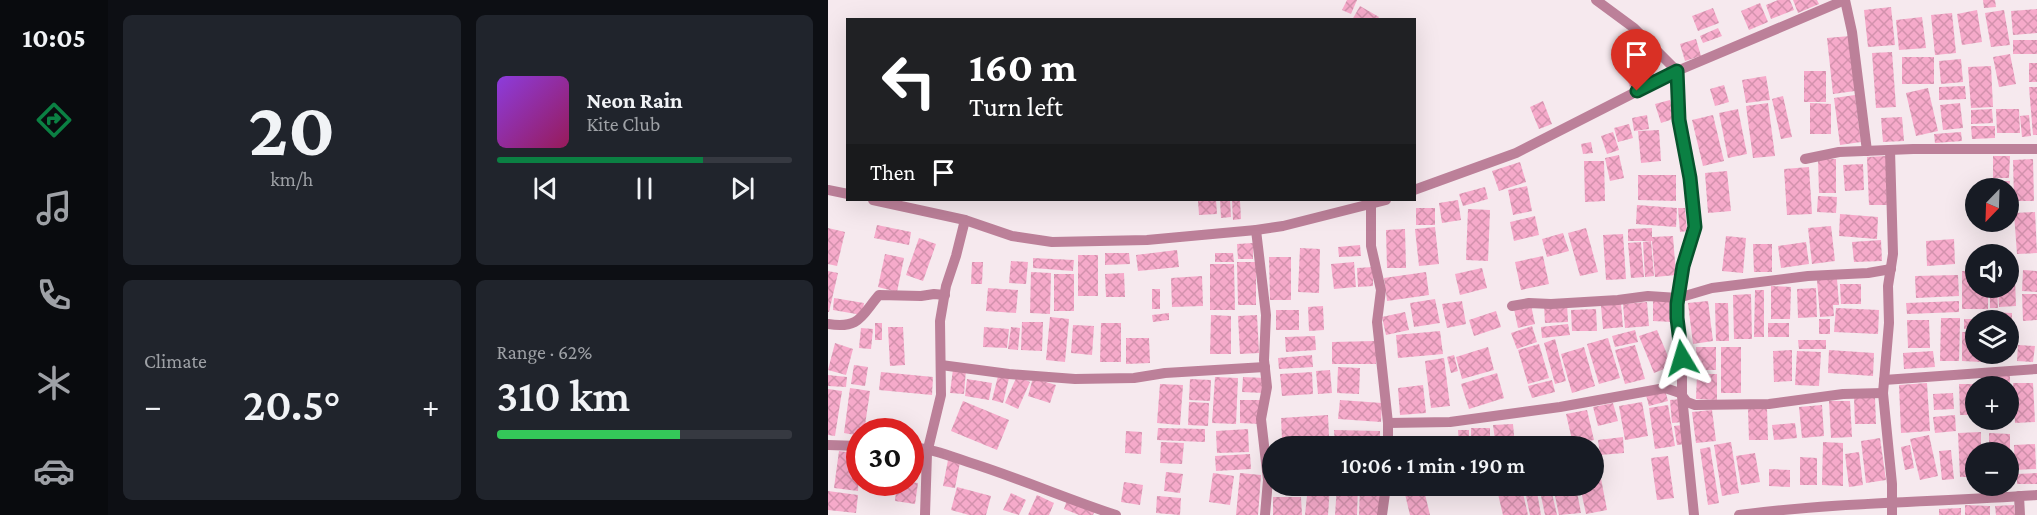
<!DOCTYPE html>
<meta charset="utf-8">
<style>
body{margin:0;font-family:"Crimson Pro",serif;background:#20242c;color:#f1f3f6;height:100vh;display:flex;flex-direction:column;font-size:22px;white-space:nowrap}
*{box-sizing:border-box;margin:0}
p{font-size:20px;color:#9ea1a6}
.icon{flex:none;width:33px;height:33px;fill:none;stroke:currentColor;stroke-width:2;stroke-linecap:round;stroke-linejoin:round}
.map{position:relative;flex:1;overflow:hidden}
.panel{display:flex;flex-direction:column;gap:15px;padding:15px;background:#0d0f14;width:720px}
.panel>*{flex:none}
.hud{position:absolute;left:18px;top:18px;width:570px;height:183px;border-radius:0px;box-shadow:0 6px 24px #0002;background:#202124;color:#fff;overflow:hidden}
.needle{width:39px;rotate:203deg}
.fabs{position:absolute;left:1137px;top:178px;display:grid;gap:12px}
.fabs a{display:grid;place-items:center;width:54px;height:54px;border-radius:50%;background:#171b24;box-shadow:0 6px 24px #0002;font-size:30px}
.speed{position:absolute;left:18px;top:418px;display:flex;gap:12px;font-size:30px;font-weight:700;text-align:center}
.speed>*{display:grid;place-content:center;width:78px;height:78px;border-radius:50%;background:#171b24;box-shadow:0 6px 24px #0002;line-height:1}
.speed .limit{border:9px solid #d22;background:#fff;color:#111}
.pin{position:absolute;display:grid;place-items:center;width:51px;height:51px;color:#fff;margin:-62px -26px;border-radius:50% 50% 50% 0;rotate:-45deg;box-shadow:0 0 6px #0007}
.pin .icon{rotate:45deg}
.me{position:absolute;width:66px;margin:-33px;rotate:353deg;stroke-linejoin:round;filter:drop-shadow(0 0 4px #0008)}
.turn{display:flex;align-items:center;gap:21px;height:126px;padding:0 24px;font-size:27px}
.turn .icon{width:78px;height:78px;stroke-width:2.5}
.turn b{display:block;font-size:42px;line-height:51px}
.then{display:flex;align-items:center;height:57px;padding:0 24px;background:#0003;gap:12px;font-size:22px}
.big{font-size:45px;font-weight:600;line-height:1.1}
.panel .card{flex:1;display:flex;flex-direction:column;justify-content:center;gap:9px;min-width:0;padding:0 21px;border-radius:9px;background:#20242c}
.panel .dial{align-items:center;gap:0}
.dial b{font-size:78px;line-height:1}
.song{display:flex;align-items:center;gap:18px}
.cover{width:72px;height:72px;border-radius:9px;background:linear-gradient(135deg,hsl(270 70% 55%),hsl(330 70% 35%))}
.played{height:6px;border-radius:3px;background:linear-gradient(90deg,#0b8043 70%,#363941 70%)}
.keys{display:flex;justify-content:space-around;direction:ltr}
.heat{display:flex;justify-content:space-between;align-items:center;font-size:33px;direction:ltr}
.charge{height:9px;border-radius:4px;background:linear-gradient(90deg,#34c759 62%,#363941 0)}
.panel .tiles{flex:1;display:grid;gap:15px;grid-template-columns:repeat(2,1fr)}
.trip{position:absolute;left:434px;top:436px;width:342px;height:60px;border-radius:30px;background:#171b24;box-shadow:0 6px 24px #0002;font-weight:600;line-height:60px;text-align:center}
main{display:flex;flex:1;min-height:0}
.tabs{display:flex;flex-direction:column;width:108px;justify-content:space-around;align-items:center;background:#090b0e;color:#9ea1a6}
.tabs .icon{width:42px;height:42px}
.tabs .current{color:#0b8043}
.tabs b{font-size:27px;color:#f1f3f6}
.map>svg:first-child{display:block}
.building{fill:url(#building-cross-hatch)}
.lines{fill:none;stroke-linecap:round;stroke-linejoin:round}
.minor{stroke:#bc8099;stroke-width:10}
.route-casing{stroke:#07532c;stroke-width:15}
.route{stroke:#0b8043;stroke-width:10}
</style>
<main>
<nav class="tabs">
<b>10:05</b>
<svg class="icon current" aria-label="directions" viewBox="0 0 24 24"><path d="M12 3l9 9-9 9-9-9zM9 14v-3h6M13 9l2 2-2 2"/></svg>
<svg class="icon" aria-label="music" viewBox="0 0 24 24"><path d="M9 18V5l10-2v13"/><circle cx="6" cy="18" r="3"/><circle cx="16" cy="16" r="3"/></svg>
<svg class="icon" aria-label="phone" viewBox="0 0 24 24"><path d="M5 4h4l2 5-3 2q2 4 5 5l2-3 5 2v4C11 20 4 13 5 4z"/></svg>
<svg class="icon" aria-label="climate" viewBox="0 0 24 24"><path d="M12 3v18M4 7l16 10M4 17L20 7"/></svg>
<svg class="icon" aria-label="car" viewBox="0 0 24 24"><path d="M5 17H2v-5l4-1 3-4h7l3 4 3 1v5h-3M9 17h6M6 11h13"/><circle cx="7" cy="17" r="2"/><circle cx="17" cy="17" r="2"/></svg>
</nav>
<section class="panel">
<div class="tiles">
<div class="card dial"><b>20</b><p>km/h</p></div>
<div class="card">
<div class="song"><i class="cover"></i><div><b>Neon Rain</b><p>Kite Club</p></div></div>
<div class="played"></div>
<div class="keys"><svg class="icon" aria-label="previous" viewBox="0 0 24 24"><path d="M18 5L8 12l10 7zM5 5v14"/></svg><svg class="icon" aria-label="pause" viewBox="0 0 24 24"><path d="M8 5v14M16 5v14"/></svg><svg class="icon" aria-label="next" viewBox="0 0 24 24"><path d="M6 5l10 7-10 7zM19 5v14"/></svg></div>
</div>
<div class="card"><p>Climate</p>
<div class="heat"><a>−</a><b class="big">20.5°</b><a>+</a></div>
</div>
<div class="card"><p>Range · 62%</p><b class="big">310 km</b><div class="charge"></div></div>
</div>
</section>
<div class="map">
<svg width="1209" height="515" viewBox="0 0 1209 515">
<defs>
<pattern id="building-cross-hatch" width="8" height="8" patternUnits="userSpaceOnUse" patternTransform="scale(1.5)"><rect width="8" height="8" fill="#f6aaca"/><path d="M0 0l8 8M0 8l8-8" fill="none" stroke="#d392ad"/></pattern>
</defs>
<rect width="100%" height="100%" fill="#f6e9ee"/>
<!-- building -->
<g class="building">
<polygon points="519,0 529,0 523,14 514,10"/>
<polygon points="950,0 962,0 966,10 943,19 938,5"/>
<polygon points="965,0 989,0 991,4 970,13"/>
<polygon points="1155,0 1167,0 1168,7 1156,8"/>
<polygon points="932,3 940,22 921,30 913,11"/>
<polygon points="532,6 551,17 549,20 524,20"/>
<polygon points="1063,7 1067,45 1040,47 1036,10"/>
<polygon points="885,8 891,23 870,31 864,16"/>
<polygon points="1209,9 1209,33 1185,35 1183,11"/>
<polygon points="1149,10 1154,42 1134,45 1129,14"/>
<polygon points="1176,10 1182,45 1163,47 1157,13"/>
<polygon points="1124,13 1128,53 1107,55 1103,15"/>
<polygon points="1094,17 1098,48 1071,50 1068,20"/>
<polygon points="890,28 894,36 875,43 872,36"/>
<polygon points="1022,36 1027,91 1005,94 999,38"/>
<polygon points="868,39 873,56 857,61 852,44"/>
<rect x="1185" y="40" width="24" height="14"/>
<polygon points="1064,52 1068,107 1048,108 1044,53"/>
<polygon points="1182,54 1188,84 1171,87 1165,57"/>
<rect x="1074" y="57" width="32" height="27"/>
<polygon points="1133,59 1135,82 1113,84 1111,61"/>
<polygon points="822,63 827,77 802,87 797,73"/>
<rect x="1201" y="63" width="8" height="19"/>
<polygon points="1163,66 1165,107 1143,108 1140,67"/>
<rect x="976" y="71" width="22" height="31"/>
<polygon points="938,76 942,100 918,103 914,80"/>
<polygon points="896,85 901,102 887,106 882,89"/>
<polygon points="1137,86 1138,99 1111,100 1111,87"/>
<polygon points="1201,87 1209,87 1209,135 1205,135"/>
<polygon points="1100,88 1110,131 1088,136 1078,93"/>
<polygon points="1027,95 1033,142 1012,145 1006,98"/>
<polygon points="955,96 964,137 953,139 944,99"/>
<polygon points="842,100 848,118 833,123 827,104"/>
<polygon points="715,101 724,124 711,129 702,107"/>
<polygon points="940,103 947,156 925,158 918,106"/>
<polygon points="982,103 1003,104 1003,134 982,134"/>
<polygon points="1132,103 1135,128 1115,130 1112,105"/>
<polygon points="910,109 919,154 900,158 891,113"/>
<polygon points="1164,109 1165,123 1143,124 1143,110"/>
<polygon points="1168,109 1191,109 1192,133 1169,133"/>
<polygon points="819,115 821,129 806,131 804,118"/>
<polygon points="885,115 896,161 875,166 864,120"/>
<polygon points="1201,115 1203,136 1194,137 1192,116"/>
<polygon points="1074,117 1076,141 1055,142 1053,118"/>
<polygon points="801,124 805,138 790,142 786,128"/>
<polygon points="1143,126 1167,126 1167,138 1144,139"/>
<polygon points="831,130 833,161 813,163 810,131"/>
<polygon points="785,132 791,150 779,154 773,136"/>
<polygon points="1133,132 1134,141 1107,143 1106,134"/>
<polygon points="763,142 765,153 755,154 753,144"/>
<polygon points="791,155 796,178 782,181 777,158"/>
<polygon points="1058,156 1059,205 1041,205 1039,157"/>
<polygon points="1165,156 1182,156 1181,178 1165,178"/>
<polygon points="990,159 1008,159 1008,193 991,193"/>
<polygon points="1205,159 1206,201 1186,201 1185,160"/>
<polygon points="756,161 776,161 777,201 757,202"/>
<polygon points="692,162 698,182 671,191 664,171"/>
<polygon points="1035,164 1036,190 1017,191 1015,165"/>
<polygon points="981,167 984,214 959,215 956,169"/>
<polygon points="899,171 903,211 880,213 877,173"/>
<polygon points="810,175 848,175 848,201 810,200"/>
<polygon points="1163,181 1182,181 1181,189 1163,189"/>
<polygon points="699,186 704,211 685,215 680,190"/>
<polygon points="657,187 660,199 635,206 631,194"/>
<polygon points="990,196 1009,197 1008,213 989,212"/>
<polygon points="370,200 388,200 389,214 371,215"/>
<polygon points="392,200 402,200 403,217 393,218"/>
<polygon points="630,200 633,220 614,223 611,203"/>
<polygon points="404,201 412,201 413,219 405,220"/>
<polygon points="809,205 849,208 848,227 808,224"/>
<rect x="588" y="208" width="19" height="17"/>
<polygon points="850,208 857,208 859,231 852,232"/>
<polygon points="640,209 662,210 660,261 638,260"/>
<polygon points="1207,212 1209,253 1189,254 1186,213"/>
<polygon points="1012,214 1050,217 1049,239 1011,236"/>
<polygon points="707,216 711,235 686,241 682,222"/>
<polygon points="49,225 83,232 81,245 46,238"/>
<polygon points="1003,226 1007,261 984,264 980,228"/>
<polygon points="607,227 611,264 591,266 587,229"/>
<polygon points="0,228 17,232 9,266 0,264"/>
<polygon points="758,228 770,272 752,276 740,233"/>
<polygon points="824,228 824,237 845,236 848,275 827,277 824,241 800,241 800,229"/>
<polygon points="577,229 578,268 559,268 558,230"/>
<polygon points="735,233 741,251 719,257 714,239"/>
<polygon points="795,234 798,279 778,280 775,235"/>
<polygon points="898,236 918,238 915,273 894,271"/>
<polygon points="91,238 108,244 95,281 78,275"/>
<polygon points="1126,239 1127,264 1099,266 1098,241"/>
<polygon points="1053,240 1054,261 1026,262 1024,242"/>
<polygon points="823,241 826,276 817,277 815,242"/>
<polygon points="813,242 816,277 803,278 800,243"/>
<polygon points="978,242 981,264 953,268 950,246"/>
<polygon points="425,243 425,259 410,259 409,244"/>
<polygon points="925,244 944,244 944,272 926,272"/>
<polygon points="532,245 533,256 511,257 510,247"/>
<polygon points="472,248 492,249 491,293 470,292"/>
<polygon points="349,250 351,267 310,271 308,255"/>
<polygon points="277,253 301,253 302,264 277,265"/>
<polygon points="387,253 405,253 406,262 387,262"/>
<polygon points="57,254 76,258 69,292 50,287"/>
<rect x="250" y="255" width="20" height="41"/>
<polygon points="715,256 721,284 693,290 687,262"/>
<polygon points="441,257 463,257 463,300 442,300"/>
<polygon points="205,258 246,260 245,271 205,268"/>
<polygon points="183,261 200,262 198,284 181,283"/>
<polygon points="144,262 155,262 154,284 143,284"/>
<polygon points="409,262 428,262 428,305 410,305"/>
<polygon points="526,262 528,287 506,289 503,264"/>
<polygon points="382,264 406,264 407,310 382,310"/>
<polygon points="545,267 545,286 530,287 529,268"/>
<polygon points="654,268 659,288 632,295 627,274"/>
<polygon points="1195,270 1209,271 1209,292 1194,291"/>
<polygon points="0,271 10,273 1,312 0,312"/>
<polygon points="1134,271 1148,271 1148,288 1160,288 1160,309 1134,309"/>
<polygon points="203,272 223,273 222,314 202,313"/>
<polygon points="598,272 601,295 559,301 556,278"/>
<polygon points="296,273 297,297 278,297 277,274"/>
<rect x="226" y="274" width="20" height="37"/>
<polygon points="1130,275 1131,296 1088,298 1087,276"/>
<polygon points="374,276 375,306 344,307 343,278"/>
<polygon points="1180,278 1187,278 1188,306 1171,307 1170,288 1180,288"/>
<polygon points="1009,279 1011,305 1005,305 1006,316 992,317 989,280"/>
<polygon points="1012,284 1033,284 1033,304 1013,304"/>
<polygon points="943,286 963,287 962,319 943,319"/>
<polygon points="160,288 190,290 188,313 158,311"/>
<polygon points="988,288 989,317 970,318 969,289"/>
<polygon points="1162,288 1169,288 1170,308 1162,308"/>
<rect x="324" y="289" width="8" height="20"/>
<polygon points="927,290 936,290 936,337 926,337"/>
<polygon points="923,294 924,339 906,339 905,295"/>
<polygon points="1194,294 1209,294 1209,320 1195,321"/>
<polygon points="6,298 36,303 34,315 5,310"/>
<polygon points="607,299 612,323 586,327 582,303"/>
<polygon points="825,300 846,301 845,322 825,321"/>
<polygon points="634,301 638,324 619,328 614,304"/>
<polygon points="880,301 885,341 865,344 860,303"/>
<polygon points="1131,301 1131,312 1079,314 1078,303"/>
<polygon points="819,302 821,326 797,328 795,304"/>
<polygon points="887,303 900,303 901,341 888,341"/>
<polygon points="739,304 740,322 717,323 716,305"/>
<polygon points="793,304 795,327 775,329 773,306"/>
<polygon points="703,305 707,324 690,328 686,309"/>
<polygon points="495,306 496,330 481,331 480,307"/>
<polygon points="1008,308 1051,310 1050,334 1006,332"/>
<polygon points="768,309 769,331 744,331 743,310"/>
<rect x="448" y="310" width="23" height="20"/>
<polygon points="668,311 673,327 646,336 641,320"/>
<polygon points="577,312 581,330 558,335 554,317"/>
<polygon points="1160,312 1184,313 1183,357 1159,357 1159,354 1180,354 1180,321 1160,321"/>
<polygon points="341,313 341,320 325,322 324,315"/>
<polygon points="383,315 403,316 403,354 382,354"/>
<polygon points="429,315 431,353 412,354 410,316"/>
<polygon points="222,317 241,319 237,362 218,360"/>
<polygon points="1113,318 1132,318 1131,361 1112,361"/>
<rect x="991" y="319" width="11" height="15"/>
<rect x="1136" y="319" width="12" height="10"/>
<polygon points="1079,320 1101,320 1102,348 1080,348"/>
<polygon points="194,322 215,322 214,351 193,350"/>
<rect x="47" y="323" width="7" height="17"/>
<polygon points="273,323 293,323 293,362 272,362"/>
<rect x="940" y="323" width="21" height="14"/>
<polygon points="740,324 742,335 714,338 713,327"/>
<polygon points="245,325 266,326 264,355 243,353"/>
<polygon points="704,326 709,342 689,349 683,333"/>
<polygon points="60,327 75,327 77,365 62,366"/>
<polygon points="156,327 181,329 179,348 155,347"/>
<polygon points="183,327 192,328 190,350 180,349"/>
<polygon points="33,328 45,329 43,349 31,348"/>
<polygon points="807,330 810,342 787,347 784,336"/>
<polygon points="829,330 844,366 826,373 811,336"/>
<polygon points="612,331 615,354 570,358 568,335"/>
<polygon points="1134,332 1148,332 1148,354 1154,354 1154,362 1134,361"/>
<polygon points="487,336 488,350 458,352 457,337"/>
<polygon points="298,338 321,338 322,363 298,364"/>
<polygon points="780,338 792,378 771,384 759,344"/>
<polygon points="727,339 738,381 727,384 716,343"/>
<polygon points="970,340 998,340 998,349 971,349"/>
<polygon points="548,341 548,364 504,364 504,342"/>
<polygon points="7,343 25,349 18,375 0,370"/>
<polygon points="711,344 721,378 700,384 690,350"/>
<polygon points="807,345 817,379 797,384 787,350"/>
<polygon points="1190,345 1207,346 1205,362 1189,361"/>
<polygon points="660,347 666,370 634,379 628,357"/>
<polygon points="756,347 767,386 744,393 733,354"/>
<polygon points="868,347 888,347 888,370 869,370"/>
<rect x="893" y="347" width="20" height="46"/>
<polygon points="964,350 964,381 946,382 945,351"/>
<polygon points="1001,350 1046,353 1045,376 1000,373"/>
<polygon points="969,351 993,352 991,386 967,385"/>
<polygon points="1105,351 1107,367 1076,369 1075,353"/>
<polygon points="484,355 485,367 451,369 450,358"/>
<polygon points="626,355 630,371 623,373 619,357"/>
<polygon points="616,358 622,406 603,408 597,361"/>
<polygon points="26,365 40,367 37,386 23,384"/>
<polygon points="510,367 532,368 531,394 509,393"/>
<polygon points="125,369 138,370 136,394 122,393"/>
<polygon points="502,370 504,393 490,394 488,371"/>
<polygon points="53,372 105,377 104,395 51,390"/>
<polygon points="484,372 485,394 454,396 452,374"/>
<polygon points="669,373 676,398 641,409 633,384"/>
<polygon points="869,374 889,374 889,400 868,399"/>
<polygon points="0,375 19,377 18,387 0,386"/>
<rect x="1158" y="375" width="24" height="12"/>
<polygon points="170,376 181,378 175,403 164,400"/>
<polygon points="189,376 202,382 190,409 177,403"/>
<polygon points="387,377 410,378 408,424 384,423"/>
<polygon points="415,377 437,378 436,393 414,392"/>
<polygon points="205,378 228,385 222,403 200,396"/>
<polygon points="139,379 164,383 161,400 137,396"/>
<polygon points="362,379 383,380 382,401 361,400"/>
<polygon points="724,380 727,392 704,398 700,386"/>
<polygon points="1099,383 1102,431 1073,433 1071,385"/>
<polygon points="1185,383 1205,383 1207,422 1187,423"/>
<polygon points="332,384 355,385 352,425 329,423"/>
<polygon points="1131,384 1149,384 1148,415 1132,415"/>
<polygon points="595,385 598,413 572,415 570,388"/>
<polygon points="22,388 42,391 36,432 32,432 32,436 16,433"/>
<polygon points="0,389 14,391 7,436 0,435"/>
<polygon points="837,390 840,401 821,406 818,395"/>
<polygon points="1125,393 1126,409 1106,410 1105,394"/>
<polygon points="1026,398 1047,398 1048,424 1027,424"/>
<polygon points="853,399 855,422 844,423 842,400"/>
<polygon points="412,400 432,400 432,424 412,423"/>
<polygon points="512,400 554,403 553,422 510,419"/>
<polygon points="135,401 181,420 169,450 123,431"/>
<polygon points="1001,401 1022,401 1024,437 1003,438"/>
<polygon points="361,402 381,403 380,426 360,425"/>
<polygon points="814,402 820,436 797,440 791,406"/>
<polygon points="785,403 790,421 770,426 765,407"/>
<polygon points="840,405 847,446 827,449 821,408"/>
<polygon points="994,405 996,436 974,438 971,407"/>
<polygon points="920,409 939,409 940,440 921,440"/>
<polygon points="759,410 766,440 745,444 738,414"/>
<polygon points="884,410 888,441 868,443 864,412"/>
<polygon points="500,415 501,437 454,439 453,418"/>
<polygon points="1127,415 1128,431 1107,433 1105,417"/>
<polygon points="967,423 969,438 946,440 944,425"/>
<polygon points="685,424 687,447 668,447 665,425"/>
<polygon points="854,425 857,444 849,445 846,426"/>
<polygon points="330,428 377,429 377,442 329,440"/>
<rect x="643" y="428" width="19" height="19"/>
<polygon points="420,429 421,452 389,453 388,431"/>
<polygon points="506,430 552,431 552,447 507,447"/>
<polygon points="630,430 641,430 641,447 631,447"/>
<polygon points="298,431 314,432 313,454 297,453"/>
<polygon points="1153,432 1153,453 1148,453 1148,477 1132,477 1130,433"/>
<polygon points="1161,433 1182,434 1182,453 1161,453"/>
<polygon points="1101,435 1110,476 1092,480 1082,439"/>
<polygon points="795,437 796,453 772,455 770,440"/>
<polygon points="1052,438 1058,480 1038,483 1033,441"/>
<polygon points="502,440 503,447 459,447 458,442"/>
<polygon points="333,442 356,443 354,464 332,463"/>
<polygon points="903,442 911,493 894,496 886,445"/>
<polygon points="995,442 1015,443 1015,486 994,485"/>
<polygon points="1207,444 1208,469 1187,470 1186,445"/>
<polygon points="1082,445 1086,468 1077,470 1073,447"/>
<polygon points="882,447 891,503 880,505 872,449"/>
<polygon points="1123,450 1126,479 1114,480 1111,451"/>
<polygon points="11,451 32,454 30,491 6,488"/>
<polygon points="1031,452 1035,485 1021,487 1017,454"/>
<polygon points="927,453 932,482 913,485 908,456"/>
<polygon points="422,454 423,469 388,471 387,456"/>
<polygon points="82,455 88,455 86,477 82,477"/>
<polygon points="840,456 846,498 829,500 823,458"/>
<polygon points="972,457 989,458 989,485 972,485"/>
<polygon points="120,460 132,462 127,488 115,486"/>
<polygon points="771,468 779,510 758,514 752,486 765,486 765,469"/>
<polygon points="941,469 962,470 962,487 941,486"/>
<polygon points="338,472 355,474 352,493 336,491"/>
<polygon points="385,473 406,476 402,505 381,502"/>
<polygon points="412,473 433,475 430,515 408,515"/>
<polygon points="1209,473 1209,484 1189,484 1189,474"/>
<polygon points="82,482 90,483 87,504 67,501 69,483"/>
<polygon points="296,482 315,485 312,505 293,502"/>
<rect x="451" y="486" width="25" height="5"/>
<polygon points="480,486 502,486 500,515 477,515"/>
<polygon points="509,486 530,486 529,515 507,515"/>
<polygon points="532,486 553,486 552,515 531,515"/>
<polygon points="595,486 602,515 582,515 576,490"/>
<polygon points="696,486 708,486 713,515 702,515"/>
<polygon points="725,486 748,486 753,513 731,515"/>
<polygon points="129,487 163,496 158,515 141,515 123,510"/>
<polygon points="694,489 700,515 675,515 670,494"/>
<polygon points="723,489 729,515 717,515 712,491"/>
<polygon points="0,491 30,495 28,513 0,510"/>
<polygon points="183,493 198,500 191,515 175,510"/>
<polygon points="209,495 226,503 221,515 200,515"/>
<polygon points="329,496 353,498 352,515 328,513"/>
<polygon points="445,497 473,497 474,515 445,515"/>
<polygon points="239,500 267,511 265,515 251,515 236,509"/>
<polygon points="1137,505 1162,506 1162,515 1137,515"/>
<polygon points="1186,505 1187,515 1168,515 1167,506"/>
<polygon points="1133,508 1133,515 1111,515 1111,509"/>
</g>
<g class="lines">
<!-- minor -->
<g class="minor">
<polyline points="768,0 806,28 849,71 851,121 862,178 867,227 855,266 849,318 854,358 854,396 866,515"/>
<polyline points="1017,0 1024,32 1039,151"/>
<polyline points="1062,150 1065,254 1060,286 1061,323 1055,393 1064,484 1064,515"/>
<polyline points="977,159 1011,152 1085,149 1209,149"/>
<polyline points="0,190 20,194"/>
<polyline points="586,190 688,153 849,71 1017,0"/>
<polyline points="45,200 137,220 184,236 224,242 319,240 428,230 455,226 558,200"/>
<polyline points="543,205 543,246 553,290 549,322 560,423 622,422 732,407 837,388 852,393 859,402 867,405 941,404 1015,394 1055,393"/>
<polyline points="428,230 438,315 436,360 439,387 433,419 440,480 437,515"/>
<polyline points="684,306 701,303 723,304 790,300 820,296 850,298 884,288 980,276 1040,273 1063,269"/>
<path d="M0,324C32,329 33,316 51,295L93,296L106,294L117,295"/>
<polyline points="113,365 181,374 247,379 306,378 337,373 437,367"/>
<polyline points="1056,380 1209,369"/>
<polyline points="0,445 32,446"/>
<path d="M82,447C102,448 122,456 140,462C191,478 239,499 288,515"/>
<polyline points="560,447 560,423"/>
<polyline points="1191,496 1192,515"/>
<polyline points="97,515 99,453 113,395 112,321 118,286 128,256 137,220"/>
<polyline points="554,515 558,486"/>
<path d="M911,515C1010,502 1110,502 1209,495"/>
</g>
</g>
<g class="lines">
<!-- route casing -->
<g class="route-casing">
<polyline id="route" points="809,91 849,71 851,120 862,178 867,227 855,266 849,304 849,318 854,358"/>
</g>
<!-- route -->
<use href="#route" class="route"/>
</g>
</svg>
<div class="fabs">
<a><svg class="needle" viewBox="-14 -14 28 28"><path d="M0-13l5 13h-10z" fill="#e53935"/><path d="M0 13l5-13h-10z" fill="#9ea1a6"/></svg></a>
<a><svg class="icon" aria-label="sound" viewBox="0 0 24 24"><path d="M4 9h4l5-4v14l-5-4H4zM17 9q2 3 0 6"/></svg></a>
<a><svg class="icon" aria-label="layers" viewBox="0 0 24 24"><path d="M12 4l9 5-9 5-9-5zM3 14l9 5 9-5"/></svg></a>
<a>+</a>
<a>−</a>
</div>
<div class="speed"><div class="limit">30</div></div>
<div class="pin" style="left:809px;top:91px;background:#d93025"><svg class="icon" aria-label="arrive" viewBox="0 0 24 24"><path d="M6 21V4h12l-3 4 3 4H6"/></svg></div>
<svg class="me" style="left:854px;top:358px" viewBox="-20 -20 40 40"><path d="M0-17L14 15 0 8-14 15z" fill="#0b8043" stroke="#fff" stroke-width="4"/></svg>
<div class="trip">10:06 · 1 min · 190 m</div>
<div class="hud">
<div class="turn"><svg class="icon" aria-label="left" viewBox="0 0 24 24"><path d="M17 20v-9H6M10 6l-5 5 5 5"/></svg><div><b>160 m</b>Turn left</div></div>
<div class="then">Then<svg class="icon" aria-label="arrive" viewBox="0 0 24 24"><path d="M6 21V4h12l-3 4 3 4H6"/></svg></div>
</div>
</div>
</main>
